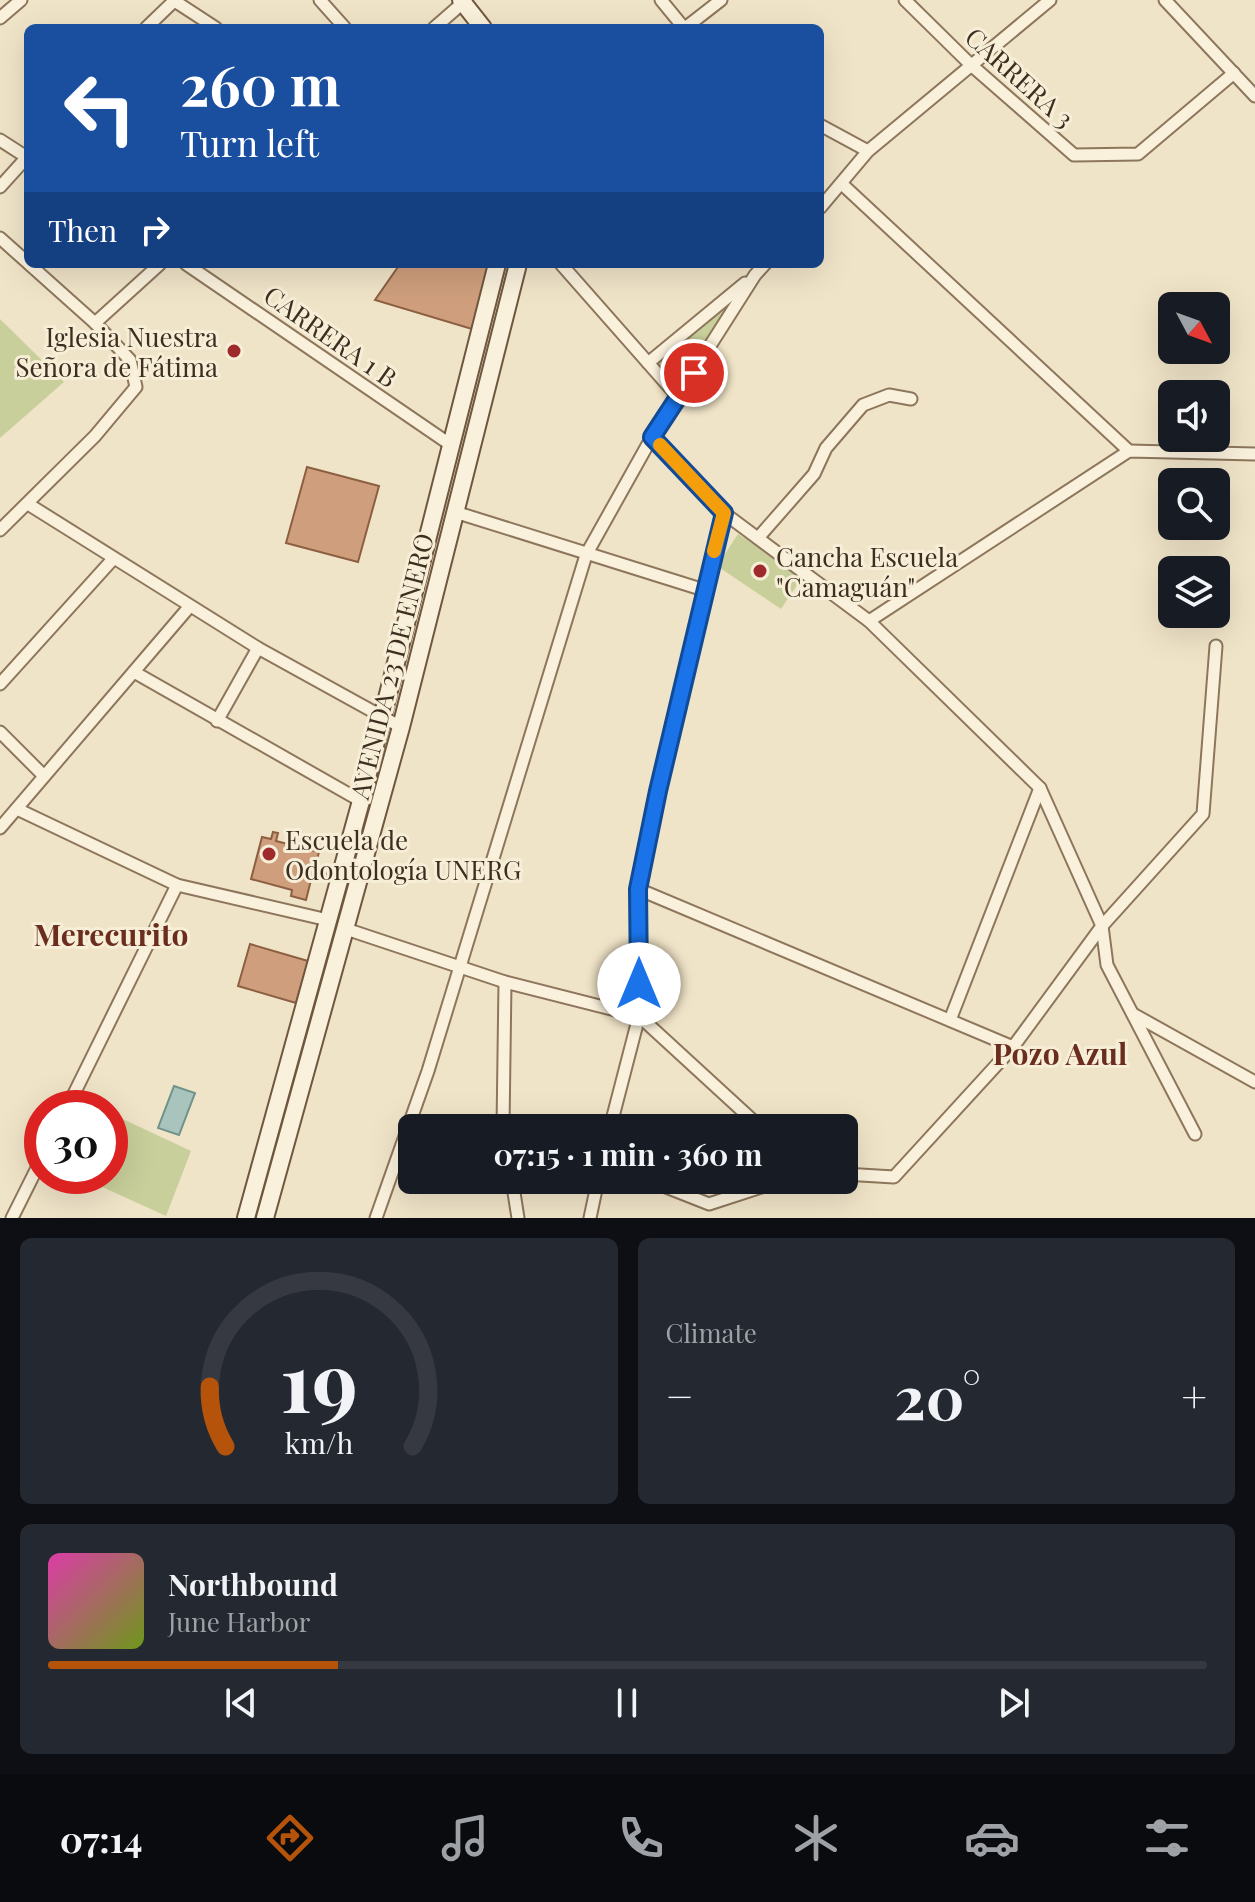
<!DOCTYPE html>
<meta charset="utf-8">
<style>
body{margin:0;font-family:"Playfair Display",serif;background:#242831;color:#f1f3f6;height:100vh;display:flex;flex-direction:column;font-size:30px;white-space:nowrap}
*{box-sizing:border-box;margin:0}
p{font-size:26px;color:#9ea1a6}
.icon{flex:none;width:44px;height:44px;fill:none;stroke:currentColor;stroke-width:2;stroke-linecap:round;stroke-linejoin:round}
.map{position:relative;height:1218px;overflow:hidden}
.sheet{display:flex;flex-direction:column;gap:20px;padding:20px;background:#0d0f14;flex:1}
.sheet>*{flex:none}
.top-card{position:absolute;left:24px;top:24px;width:800px;height:244px;border-radius:12px;box-shadow:0 8px 32px #0002;background:#1a4fa0;color:#fff;overflow:hidden}
.needle{width:52px;rotate:131deg}
.fabs{position:absolute;left:1158px;top:292px;display:grid;gap:16px}
.fabs a{display:grid;place-items:center;width:72px;height:72px;border-radius:12px;background:#171b24;box-shadow:0 8px 32px #0002;font-size:40px}
.speed{position:absolute;left:24px;top:1090px;display:flex;gap:16px;font-size:40px;font-weight:700;text-align:center}
.speed>*{display:grid;place-content:center;width:104px;height:104px;border-radius:50%;background:#171b24;box-shadow:0 8px 32px #0002;line-height:1}
.speed .limit{border:12px solid #d22;background:#fff;color:#111}
.pin{position:absolute;display:grid;place-items:center;width:68px;height:68px;color:#fff;margin:-34px;border:4px solid #fff;border-radius:50%;box-shadow:0 2px 8px #0007}
.me{position:absolute;width:88px;margin:-44px;rotate:0deg;stroke-linejoin:round;filter:drop-shadow(0 0 6px #0008)}
.turn{display:flex;align-items:center;gap:28px;height:168px;padding:0 24px;font-size:36px}
.turn .icon{width:104px;height:104px;stroke-width:2.5}
.turn b{display:block;font-size:56px;line-height:68px}
.then{display:flex;align-items:center;height:76px;padding:0 24px;background:#0003;gap:16px;font-size:30px}
.big{font-size:60px;font-weight:700;line-height:1.1}
.sheet .widget{flex:1;display:flex;flex-direction:column;justify-content:center;gap:12px;min-width:0;padding:0 28px;border-radius:12px;background:#242831}
.sheet .dial{align-items:center;gap:0}
.dial svg{height:208px;overflow:visible;fill:none;stroke:#363941;stroke-width:7;stroke-linecap:round;text-anchor:middle}
.dial text{fill:#f1f3f6;stroke:none}
.song{display:flex;align-items:center;gap:24px}
.cover{width:96px;height:96px;border-radius:12px;background:linear-gradient(135deg,hsl(320 70% 55%),hsl(80 70% 35%))}
.played{height:8px;border-radius:4px;background:linear-gradient(90deg,#b45309 25%,#363941 25%)}
.keys{display:flex;justify-content:space-around;direction:ltr}
.heat{display:flex;justify-content:space-between;align-items:center;font-size:44px;direction:ltr}
.sheet .tiles{flex:1;display:grid;gap:20px;grid-template-columns:1fr 1fr}
.widget:last-child{grid-column:span 2}
.trip{position:absolute;left:398px;top:1114px;width:460px;height:80px;border-radius:12px;background:#171b24;box-shadow:0 8px 32px #0002;font-weight:700;line-height:80px;text-align:center}
.tab-bar{display:flex;height:128px;justify-content:space-around;align-items:center;background:#090b0e;color:#9ea1a6}
.tab-bar .icon{width:56px;height:56px}
.tab-bar .on{color:#b45309}
.tab-bar b{font-size:36px;color:#f1f3f6}
.map>svg:first-child{display:block}
.green{fill:#c9cf9b}
.water{fill:#a9c4bc;stroke:#6f938a;stroke-width:2}
.building{fill:#cf9f7d;stroke:#8d5f41;stroke-width:2}
.lines{fill:none;stroke-linecap:round;stroke-linejoin:round}
.street-casing{stroke:#8d765c;stroke-width:15}
.secondary-casing{stroke:#6f573f;stroke-width:20}
.street{stroke:#faf1dc;stroke-width:11}
.secondary{stroke:#faf1dc;stroke-width:16}
.route-casing{stroke:#114b97;stroke-width:20}
.route{stroke:#1a73e8;stroke-width:14}
.slow{stroke:#f59e0b;stroke-width:14}
.poi-dot{fill:#9e2a2b;stroke:#f7eed8;stroke-width:3}
.labels{text-anchor:middle;dominant-baseline:central;stroke-width:6;stroke-linejoin:round;paint-order:stroke}
.street-label{font-size:26px;fill:#3d2e20;stroke:#f7eed8}
.poi-label{font-size:26px;fill:#3d2e20;stroke:#f7eed8;text-anchor:start}
.quarter-label{font-size:30px;font-weight:bold;fill:#6b2e1e;stroke:#f7eed8}
</style>
<div class="map">
<svg width="1255" height="1218" viewBox="0 0 1255 1218">
<rect width="100%" height="100%" fill="#f0e4c8"/>
<!-- green -->
<g class="green">
<polygon points="738,296 679,388 655,362"/>
<polygon points="0,319 64,382 0,438"/>
<polygon points="738,534 803,576 781,609 717,566"/>
<polygon points="110,1113 191,1151 166,1216 78,1176 110,1176"/>
</g>
<!-- water -->
<polygon class="water" points="174,1086 195,1093 179,1135 158,1128"/>
<!-- building -->
<g class="building">
<polygon points="400,264 490,264 472,329 375,300"/>
<polygon points="307,467 379,486 358,562 286,543"/>
<polygon points="273,832 278,833 276,841 319,852 314,871 328,874 326,880 312,876 306,900 291,896 292,890 251,879 262,837 271,839"/>
<polygon points="250,944 308,961 296,1003 238,986"/>
</g>
<g class="lines">
<!-- street casing -->
<g class="street-casing">
<g id="street">
<polyline points="173,0 216,28"/>
<polyline points="320,0 345,28"/>
<polyline points="661,0 684,28"/>
<polyline points="905,0 970,64 1074,155 1138,154 1234,73"/>
<polyline points="1165,0 1255,96"/>
<polyline points="0,18 21,0"/>
<polyline points="146,28 175,0"/>
<polyline points="434,28 466,0"/>
<polyline points="685,28 721,0"/>
<polyline points="820,125 868,151"/>
<polyline points="0,140 28,158"/>
<polyline points="843,185 1129,451"/>
<polyline points="0,187 28,156"/>
<polyline points="820,208 868,151 1050,0"/>
<polyline points="0,238 28,263"/>
<polyline points="186,264 451,445"/>
<polyline points="561,264 679,398"/>
<polyline points="95,323 160,264"/>
<polyline points="648,363 745,283"/>
<polyline points="652,437 724,513 869,621 1040,788 1102,926 1107,965 1195,1134"/>
<polyline points="28,504 258,648 401,727"/>
<polyline points="455,512 704,590"/>
<polyline points="0,530 95,436 136,387 130,360 95,323 29,264"/>
<polyline points="758,538 814,474 826,448 863,405 889,395 911,399"/>
<polyline points="869,621 1129,451 1255,454"/>
<polyline points="134,672 361,801"/>
<polyline points="0,684 113,559"/>
<polyline points="217,721 258,648"/>
<polyline points="0,732 44,776"/>
<polyline points="17,809 177,885 328,920"/>
<polyline points="0,828 190,606"/>
<polyline points="638,889 1013,1047"/>
<polyline points="346,929 505,982 639,1016 761,1128"/>
<polyline points="1133,1014 1255,1082"/>
<polyline points="950,1020 1040,788"/>
<polyline points="67,1108 177,885"/>
<polyline points="503,1128 505,982"/>
<polyline points="610,1128 639,1016 638,889 658,791 724,513"/>
<polyline points="844,1174 894,1177 1013,1047 1102,926 1203,814 1216,646"/>
<polyline points="512,1180 518,1218"/>
<polyline points="648,1180 709,1204 783,1180"/>
<polyline points="12,1218 42,1158"/>
<polyline points="376,1218 428,1071 586,555 652,437 755,275 765,264"/>
<polyline points="590,1218 598,1180"/>
</g>
</g>
<!-- secondary casing -->
<g class="secondary-casing">
<g id="secondary">
<polyline points="461,0 483,28"/>
<polyline points="246,1218 361,801 497,264"/>
<polyline points="265,1218 401,727 518,264"/>
</g>
</g>
<!-- street -->
<use href="#street" class="street"/>
<!-- secondary -->
<use href="#secondary" class="secondary"/>
</g>
<g class="lines">
<!-- route casing -->
<g class="route-casing">
<polyline id="route" points="639,984 638,889 658,791 724,513 652,437 694,373"/>
</g>
<!-- route -->
<use href="#route" class="route"/>
<!-- slow -->
<polyline class="slow" points="660,445 724,513 714,551"/>
</g>
<!-- markers -->
<g class="poi-dot">
<circle cx="234" cy="351" r="8"/>
<circle cx="760" cy="571" r="8"/>
<circle cx="269" cy="854" r="8"/>
</g>
<g class="labels">
<!-- street labels -->
<g class="street-label">
<text transform="translate(1020 77) rotate(42)">CARRERA 3</text>
<text transform="translate(331 336) rotate(35)">CARRERA 1 B</text>
<text transform="translate(391 666) rotate(-76)">AVENIDA 23 DE ENERO</text>
</g>
<!-- poi labels -->
<g class="poi-label">
<text x="218" y="336" text-anchor="end">Iglesia Nuestra<tspan x="218" dy="30">Señora de Fátima</tspan></text>
<text x="776" y="556">Cancha Escuela<tspan x="776" dy="30">"Camaguán"</tspan></text>
<text x="285" y="839">Escuela de<tspan x="285" dy="30">Odontología UNERG</tspan></text>
</g>
<!-- quarter labels -->
<g class="quarter-label">
<text x="111" y="934">Merecurito</text>
<text x="1060" y="1053">Pozo Azul</text>
</g>
</g>
</svg>
<div class="fabs">
<a><svg class="needle" viewBox="-14 -14 28 28"><path d="M0-13l5 13h-10z" fill="#e53935"/><path d="M0 13l5-13h-10z" fill="#9ea1a6"/></svg></a>
<a><svg class="icon" aria-label="sound" viewBox="0 0 24 24"><path d="M4 9h4l5-4v14l-5-4H4zM17 9q2 3 0 6"/></svg></a>
<a><svg class="icon" aria-label="search" viewBox="0 0 24 24"><circle cx="10" cy="10" r="6"/><path d="M15 15l6 6"/></svg></a>
<a><svg class="icon" aria-label="layers" viewBox="0 0 24 24"><path d="M12 4l9 5-9 5-9-5zM3 14l9 5 9-5"/></svg></a>
</div>
<div class="speed"><div class="limit">30</div></div>
<div class="pin" style="left:694px;top:373px;background:#d93025"><svg class="icon" aria-label="arrive" viewBox="0 0 24 24"><path d="M6 21V4h12l-3 4 3 4H6"/></svg></div>
<svg class="me" style="left:639px;top:984px" viewBox="-20 -20 40 40"><circle r="19" fill="#fff"/><path d="M0-13L10 11 0 6-10 11z" fill="#1a73e8"/></svg>
<div class="trip">07:15 · 1 min · 360 m</div>
<div class="top-card">
<div class="turn"><svg class="icon" aria-label="left" viewBox="0 0 24 24"><path d="M17 20v-9H6M10 6l-5 5 5 5"/></svg><div><b>260 m</b>Turn left</div></div>
<div class="then">Then<svg class="icon" aria-label="right" viewBox="0 0 24 24"><path d="M7 20v-9h11M14 6l5 5-5 5"/></svg></div>
</div>
</div>
<section class="sheet">
<div class="tiles">
<div class="widget dial"><svg viewBox="0 0 100 80">
<path d="M14 69A42 42 0 1 1 86 69"/>
<path d="M14 69A42 42 0 0 1 8 46" stroke="#b45309"/>
<text x="50" y="56" font-size="32" font-weight="700">19</text>
<text x="50" y="72" font-size="11">km/h</text>
</svg></div>
<div class="widget"><p>Climate</p>
<div class="heat"><a>−</a><b class="big">20°</b><a>+</a></div>
</div>
<div class="widget">
<div class="song"><i class="cover"></i><div><b>Northbound</b><p>June Harbor</p></div></div>
<div class="played"></div>
<div class="keys"><svg class="icon" aria-label="previous" viewBox="0 0 24 24"><path d="M18 5L8 12l10 7zM5 5v14"/></svg><svg class="icon" aria-label="pause" viewBox="0 0 24 24"><path d="M8 5v14M16 5v14"/></svg><svg class="icon" aria-label="next" viewBox="0 0 24 24"><path d="M6 5l10 7-10 7zM19 5v14"/></svg></div>
</div>
</div>
</section>
<nav class="tab-bar">
<b>07:14</b>
<svg class="icon on" aria-label="directions" viewBox="0 0 24 24"><path d="M12 3l9 9-9 9-9-9zM9 14v-3h6M13 9l2 2-2 2"/></svg>
<svg class="icon" aria-label="music" viewBox="0 0 24 24"><path d="M9 18V5l10-2v13"/><circle cx="6" cy="18" r="3"/><circle cx="16" cy="16" r="3"/></svg>
<svg class="icon" aria-label="phone" viewBox="0 0 24 24"><path d="M5 4h4l2 5-3 2q2 4 5 5l2-3 5 2v4C11 20 4 13 5 4z"/></svg>
<svg class="icon" aria-label="climate" viewBox="0 0 24 24"><path d="M12 3v18M4 7l16 10M4 17L20 7"/></svg>
<svg class="icon" aria-label="car" viewBox="0 0 24 24"><path d="M5 17H2v-5l4-1 3-4h7l3 4 3 1v5h-3M9 17h6M6 11h13"/><circle cx="7" cy="17" r="2"/><circle cx="17" cy="17" r="2"/></svg>
<svg class="icon" aria-label="filters" viewBox="0 0 24 24"><path d="M4 7h16M4 17h16"/><circle cx="9" cy="7" r="2"/><circle cx="15" cy="17" r="2"/></svg>
</nav>
